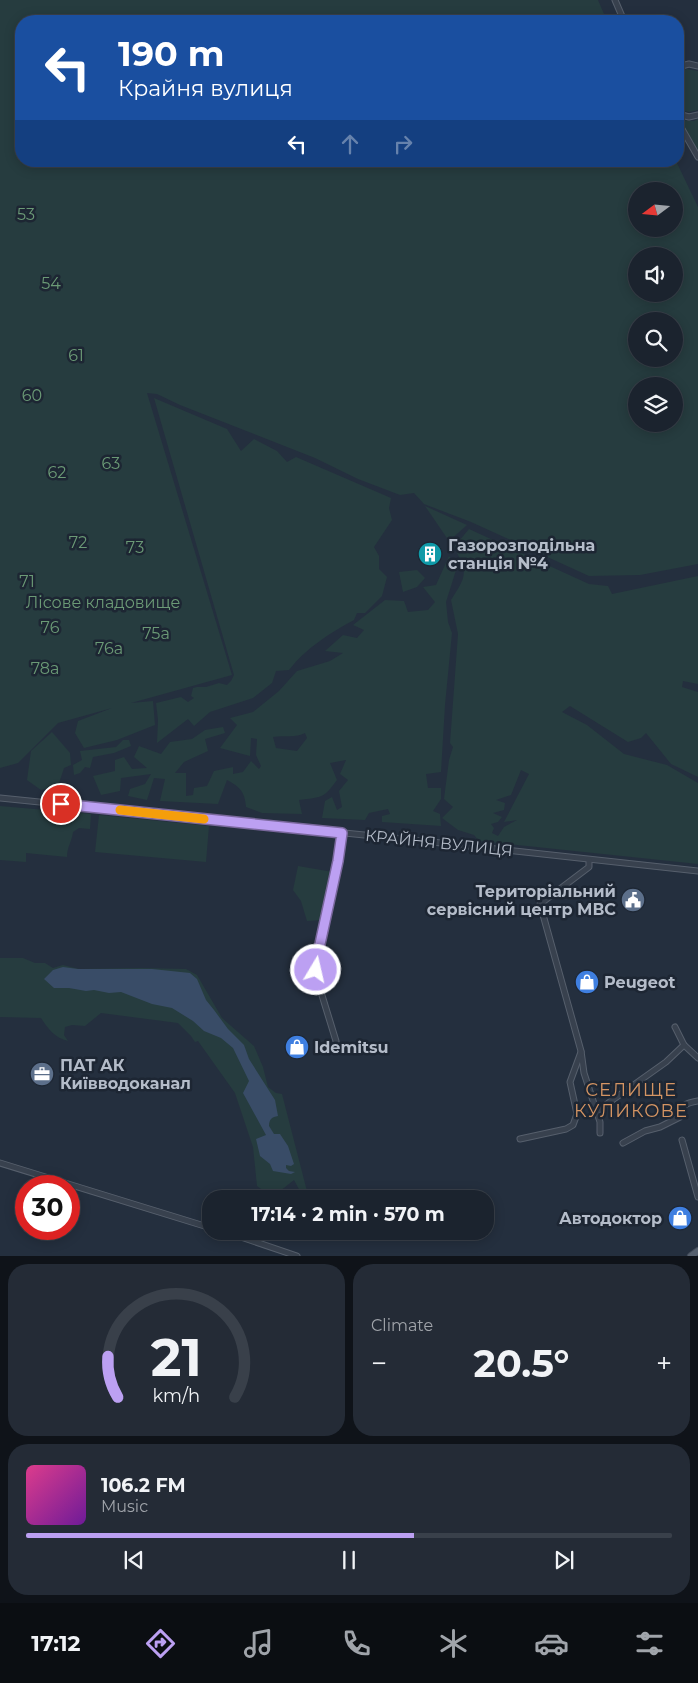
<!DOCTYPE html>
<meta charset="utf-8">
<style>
body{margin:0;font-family:Montserrat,sans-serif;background:#242b36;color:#f1f3f6;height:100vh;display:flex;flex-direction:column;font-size:19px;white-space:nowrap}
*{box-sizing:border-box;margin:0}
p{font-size:16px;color:#a0a4aa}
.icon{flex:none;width:28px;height:28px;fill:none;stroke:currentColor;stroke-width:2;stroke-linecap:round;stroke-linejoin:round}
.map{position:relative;height:1256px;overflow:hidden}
.sheet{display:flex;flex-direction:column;gap:8px;padding:8px;background:#0f1319;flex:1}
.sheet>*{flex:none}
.top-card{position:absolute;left:15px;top:15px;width:669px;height:152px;border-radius:20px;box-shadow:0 2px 12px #0003,0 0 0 1px #39404a;background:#1a4fa0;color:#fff;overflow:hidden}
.needle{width:32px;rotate:254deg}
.buttons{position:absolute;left:628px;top:182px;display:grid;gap:10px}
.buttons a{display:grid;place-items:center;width:55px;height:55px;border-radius:50%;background:#1b232e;box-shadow:0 2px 12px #0003,0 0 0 1px #39404a;font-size:25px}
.speed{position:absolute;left:15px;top:1175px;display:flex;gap:10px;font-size:25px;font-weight:700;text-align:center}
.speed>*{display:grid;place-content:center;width:65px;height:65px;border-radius:50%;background:#1b232e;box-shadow:0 2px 12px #0003,0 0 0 1px #39404a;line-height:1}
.speed .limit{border:8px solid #d22;background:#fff;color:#111}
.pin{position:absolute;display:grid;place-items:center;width:42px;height:42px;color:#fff;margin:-21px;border:2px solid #fff;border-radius:50%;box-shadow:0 1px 5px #0007}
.me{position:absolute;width:55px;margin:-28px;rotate:9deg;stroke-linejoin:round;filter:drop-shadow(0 0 4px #0008)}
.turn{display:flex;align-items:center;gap:18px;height:105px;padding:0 20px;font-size:22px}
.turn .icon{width:65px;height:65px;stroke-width:2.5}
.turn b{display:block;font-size:35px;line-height:42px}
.lanes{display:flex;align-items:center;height:48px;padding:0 20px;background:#0003;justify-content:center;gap:25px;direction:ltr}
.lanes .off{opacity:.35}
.big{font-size:38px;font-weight:700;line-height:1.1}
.sheet .tile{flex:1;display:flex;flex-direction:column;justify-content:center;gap:8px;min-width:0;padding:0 18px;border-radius:20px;background:#242b36}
.sheet .dial{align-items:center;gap:0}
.dial svg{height:130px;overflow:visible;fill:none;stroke:#39404a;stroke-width:7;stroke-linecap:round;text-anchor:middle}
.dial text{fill:#f1f3f6;stroke:none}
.song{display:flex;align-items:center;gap:15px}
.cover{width:60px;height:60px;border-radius:8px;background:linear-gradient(135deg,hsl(330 70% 55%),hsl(280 70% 35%))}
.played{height:5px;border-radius:2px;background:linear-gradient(90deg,#bca0f2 60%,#39404a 60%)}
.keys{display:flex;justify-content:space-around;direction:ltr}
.heat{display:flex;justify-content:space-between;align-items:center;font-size:28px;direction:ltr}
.sheet .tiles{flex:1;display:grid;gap:8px;grid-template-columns:1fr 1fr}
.tile:last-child{grid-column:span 2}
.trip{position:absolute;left:202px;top:1190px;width:292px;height:50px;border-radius:20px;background:#1b232e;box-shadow:0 2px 12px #0003,0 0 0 1px #39404a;font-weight:700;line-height:50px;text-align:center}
.dock{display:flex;height:80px;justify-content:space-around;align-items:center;background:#0b0e12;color:#a0a4aa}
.dock .icon{width:35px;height:35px}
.dock .selected{color:#bca0f2}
.dock b{font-size:22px;color:#f1f3f6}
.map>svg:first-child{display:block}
.green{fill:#263c3f;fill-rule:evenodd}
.water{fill:#394c67}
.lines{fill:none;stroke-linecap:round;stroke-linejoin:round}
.minor-casing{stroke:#565f6c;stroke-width:7}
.major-casing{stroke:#414a57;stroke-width:8}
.minor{stroke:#38414e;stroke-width:5}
.major{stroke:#56606e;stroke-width:6}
.route-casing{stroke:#7a689d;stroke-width:12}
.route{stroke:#bca0f2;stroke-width:9}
.slow{stroke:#f59e0b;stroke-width:9}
.labels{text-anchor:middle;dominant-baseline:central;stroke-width:5;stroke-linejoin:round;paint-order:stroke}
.park-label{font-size:16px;fill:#6b9a76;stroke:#1d2633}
.poi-label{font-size:16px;font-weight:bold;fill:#b4bcc9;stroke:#1d2633;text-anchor:start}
.street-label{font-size:16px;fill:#b4bcc9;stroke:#1d2633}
.neighbourhood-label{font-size:18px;letter-spacing:1px;fill:#d59563;stroke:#1d2633}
</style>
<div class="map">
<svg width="698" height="1256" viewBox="0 0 698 1256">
<rect width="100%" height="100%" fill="#242f3e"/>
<!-- green -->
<g class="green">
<path d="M0,0H598L607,21H21V161H676L698,207V564L640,575L589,576L471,522L424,504L414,493L400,495L358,479L315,458L180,405L157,394L147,393L232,675L131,703L153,701L155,725L117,740L84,748L75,733L78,721L112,708L58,723L18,763L0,768ZM636,191H674V229H636ZM636,256H674V294H636ZM636,321H674V359H636ZM636,386H674V424H636Z"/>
<polygon points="687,69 698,71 698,110 689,112 678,109 678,72"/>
<polygon points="698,119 698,154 679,120 694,121"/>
<path d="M154,398L227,429L241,451L254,439L277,451L287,462L296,457L391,498L389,508L392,520L374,547L379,556V569L387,577L382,596L365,613H357L354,620C331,632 305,649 289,670L276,671L272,683L253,698L210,712L194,726L188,719L157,743L158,720L156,703L181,697L188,702L194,698L191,696L193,688L197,687H206L219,683L227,685L231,681L234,675Z"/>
<polygon points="425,506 467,525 449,541"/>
<path d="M469,529L589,584L608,586L612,594L698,576V684L683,681L682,687L698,692V777L671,764L646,733L641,738L628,742L570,706L562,712L587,725L624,754L667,765L698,783V864L479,841L474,835L458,830L442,818L453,807L444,799L449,760L453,747L450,743L458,634L451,600C467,575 468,573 454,547ZM521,770L529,774L504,822L517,820L504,827L498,836L492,833L494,828L491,824L498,822L502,817L493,813L504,810L505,803L496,800L511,795Z"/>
<path d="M449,556L457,567L446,602L448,622L452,633L445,705L441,772L426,774L428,788H441V799L433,811L440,814L441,826L382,822V816L390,814L388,809L369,813L365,820L322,818L325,801L332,797L337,810L342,807L339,791L348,780L340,774L346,760L330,763L337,780C323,799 322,797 299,800L302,814L262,813L246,807C245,792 240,787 227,780L218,804L160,801L165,779L154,778L147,800L128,796L130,789L145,784L151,774L121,778L120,791L101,795L93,776L115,771V760L124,757L132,769L147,768L134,757L139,746L161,754L170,742L192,739L205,730L223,727L225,733L205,739L208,751L184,762L175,773H186V796L193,795L194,788L207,786L214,771L233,767V774L243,772L251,761L259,769L261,766L256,755L257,739L251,738L250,756L220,748L237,725L230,718L253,712L279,691L297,671L330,661L343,653L325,651L343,635L357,638L364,630L353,625L385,600L404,601L408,612L428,610L435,602L423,587L436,585ZM305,733L307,738L297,751L276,748L273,737C284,735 296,738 305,733Z"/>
<polygon points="417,570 425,578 417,587 403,592 399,572"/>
<polygon points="52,732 70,753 71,765 64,768 58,786 41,790 27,780 31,751"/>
<polygon points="123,740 129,740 131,746 114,753 93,757 90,768 85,767 80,773 74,775 73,765 82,760 80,751 116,747"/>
<path d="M0,806L91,814L90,829L79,828L73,832C72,841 67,847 67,857L26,853V862L0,860Z"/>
<polygon points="99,815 209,826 206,862 95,852"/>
<polygon points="298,866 333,872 322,920 307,921 301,901 293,890"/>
<path d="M0,958H23L35,963H45L53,968L63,965L79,969L141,968L186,969L197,975L222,1018L254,1046L263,1067L268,1087L276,1093L282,1094L309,1199H302L301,1193L294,1180L275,1195L268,1194L257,1186L253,1147L235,1093L198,1041L195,1042L191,1036L178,1023L101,1013L85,1026L72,1025L65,1027L64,1035L68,1041C55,1038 48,1029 41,1018L0,1017Z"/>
</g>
<!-- water -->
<path class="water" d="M63,967L78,969H152L190,973L197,979L206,1000L214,1010L228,1029L244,1045L249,1059L275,1100L278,1116C272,1117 269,1119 269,1126L274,1134H280L288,1146L294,1164L291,1166L286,1165V1168L289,1171L295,1172L291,1174L273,1171L270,1164L260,1156L256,1139L266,1135L243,1093L249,1081L233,1048L221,1038L204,1031L193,1021L172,1008L152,1004L121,992L109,993L94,990L86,991L69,988H54L44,979L53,970Z"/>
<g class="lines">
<!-- minor casing -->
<g class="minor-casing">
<g id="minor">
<polyline points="615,0 624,21"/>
<polyline points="678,67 689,64 698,66"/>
<polyline points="678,114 689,117 698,115"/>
<polyline points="678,122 698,157"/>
<polyline points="0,798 423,841 698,871"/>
<polyline points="589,860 589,867 540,904 581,1051 584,1073 600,1122 600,1133"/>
<polyline points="675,1027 684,1045 698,1058"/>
<polyline points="336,1041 317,979 316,962 338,861 342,833"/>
<polyline points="597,1111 666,1062 684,1045"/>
<polyline points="520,1139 566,1129 573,1125 577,1114 570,1082 581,1052"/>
<polyline points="682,1140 698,1197"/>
<path d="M623,1143L645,1131L660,1127L680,1117C681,1104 687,1103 698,1101"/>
<polyline points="0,1163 211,1228"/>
<polyline points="223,1231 297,1256"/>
</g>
</g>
<!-- major casing -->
<g class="major-casing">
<polyline id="major" points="691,1256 698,1251"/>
</g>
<!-- minor -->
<use href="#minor" class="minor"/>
<!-- major -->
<use href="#major" class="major"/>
</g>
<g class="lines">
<!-- route casing -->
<g class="route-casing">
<polyline id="route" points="61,804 342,833 338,861 320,944 316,970"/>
</g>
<!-- route -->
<use href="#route" class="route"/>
<!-- slow -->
<polyline class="slow" points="120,810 204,819"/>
</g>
<!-- icons -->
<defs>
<g id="building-disc" transform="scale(1.25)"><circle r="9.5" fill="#0f9aa8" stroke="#1d2633"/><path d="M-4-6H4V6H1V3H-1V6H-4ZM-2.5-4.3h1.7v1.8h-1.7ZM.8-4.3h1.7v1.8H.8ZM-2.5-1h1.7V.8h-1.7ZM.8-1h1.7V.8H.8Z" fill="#fff"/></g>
<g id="civic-disc" transform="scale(1.25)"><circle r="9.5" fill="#5c6f8a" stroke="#1d2633"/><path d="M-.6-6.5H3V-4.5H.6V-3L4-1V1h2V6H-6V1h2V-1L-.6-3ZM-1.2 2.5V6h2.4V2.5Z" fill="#fff"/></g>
<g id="shop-disc" transform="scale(1.25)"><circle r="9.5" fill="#3f7fe0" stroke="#1d2633"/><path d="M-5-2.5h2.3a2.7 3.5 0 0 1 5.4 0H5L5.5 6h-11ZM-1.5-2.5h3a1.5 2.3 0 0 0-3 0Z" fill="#fff"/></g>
<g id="office-disc" transform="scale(1.25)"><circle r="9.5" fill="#5c6f8a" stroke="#1d2633"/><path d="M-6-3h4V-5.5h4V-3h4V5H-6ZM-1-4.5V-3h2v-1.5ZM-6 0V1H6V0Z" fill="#fff"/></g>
</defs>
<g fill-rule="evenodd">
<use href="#building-disc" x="430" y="554"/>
<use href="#civic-disc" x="633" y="900"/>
<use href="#shop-disc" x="587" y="982"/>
<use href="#shop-disc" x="297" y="1047"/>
<use href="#office-disc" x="42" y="1074"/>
<use href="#shop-disc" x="680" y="1218"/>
</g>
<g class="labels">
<!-- park labels -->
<g class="park-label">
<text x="26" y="214">53</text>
<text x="51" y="283">54</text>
<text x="76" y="355">61</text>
<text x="32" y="395">60</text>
<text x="111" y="463">63</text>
<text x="57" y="472">62</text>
<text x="78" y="542">72</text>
<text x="135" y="547">73</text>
<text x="27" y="581">71</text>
<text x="103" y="602">Лісове кладовище</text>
<text x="50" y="627">76</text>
<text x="156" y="633">75а</text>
<text x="109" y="648">76а</text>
<text x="45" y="668">78а</text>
</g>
<!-- poi labels -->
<g class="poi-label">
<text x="448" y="545">Газорозподільна<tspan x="448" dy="18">станція №4</tspan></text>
<text x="616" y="891" text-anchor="end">Територіальний<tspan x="616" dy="18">сервісний центр МВС</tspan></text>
<text x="604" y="982">Peugeot</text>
<text x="314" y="1047">Idemitsu</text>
<text x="60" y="1065">ПАТ АК<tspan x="60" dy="18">Київводоканал</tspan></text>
<text x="662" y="1218" text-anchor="end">Автодоктор</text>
</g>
<!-- street labels -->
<g class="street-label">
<text transform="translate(439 843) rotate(6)">КРАЙНЯ ВУЛИЦЯ</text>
</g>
<!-- neighbourhood labels -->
<g class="neighbourhood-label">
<text x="631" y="1090">СЕЛИЩЕ<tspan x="631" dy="21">КУЛИКОВЕ</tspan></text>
</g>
</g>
</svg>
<div class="buttons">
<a><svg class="needle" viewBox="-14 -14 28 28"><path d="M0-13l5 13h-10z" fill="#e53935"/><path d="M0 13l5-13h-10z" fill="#a0a4aa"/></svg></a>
<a><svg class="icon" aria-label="sound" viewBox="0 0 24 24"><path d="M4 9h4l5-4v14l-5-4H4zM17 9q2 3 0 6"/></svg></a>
<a><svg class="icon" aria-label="search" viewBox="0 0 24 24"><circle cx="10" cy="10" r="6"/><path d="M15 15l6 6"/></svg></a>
<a><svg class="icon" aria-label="layers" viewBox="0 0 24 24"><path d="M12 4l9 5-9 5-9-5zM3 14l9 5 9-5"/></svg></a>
</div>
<div class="speed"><div class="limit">30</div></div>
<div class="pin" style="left:61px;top:804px;background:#d93025"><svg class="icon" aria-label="arrive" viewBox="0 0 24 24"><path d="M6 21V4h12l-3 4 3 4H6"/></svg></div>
<svg class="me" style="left:316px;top:970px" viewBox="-20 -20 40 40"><circle r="17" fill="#bca0f2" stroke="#fff" stroke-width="3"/><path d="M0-11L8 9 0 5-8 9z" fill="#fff"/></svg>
<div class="trip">17:14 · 2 min · 570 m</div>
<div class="top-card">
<div class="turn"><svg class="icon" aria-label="left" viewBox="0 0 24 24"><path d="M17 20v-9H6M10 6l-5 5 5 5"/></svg><div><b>190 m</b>Крайня вулиця</div></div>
<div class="lanes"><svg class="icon" aria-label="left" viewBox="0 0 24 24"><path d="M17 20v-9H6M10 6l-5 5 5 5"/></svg><svg class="icon off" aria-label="ahead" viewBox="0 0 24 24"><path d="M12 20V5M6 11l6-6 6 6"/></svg><svg class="icon off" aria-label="right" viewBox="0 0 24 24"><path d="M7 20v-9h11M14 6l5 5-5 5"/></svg></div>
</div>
</div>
<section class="sheet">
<div class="tiles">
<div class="tile dial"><svg viewBox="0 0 100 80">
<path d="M14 69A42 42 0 1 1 86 69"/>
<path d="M14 69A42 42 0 0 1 8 44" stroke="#bca0f2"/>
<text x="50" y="56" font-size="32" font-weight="700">21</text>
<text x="50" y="72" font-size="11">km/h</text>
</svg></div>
<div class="tile"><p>Climate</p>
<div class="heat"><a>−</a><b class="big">20.5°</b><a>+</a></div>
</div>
<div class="tile">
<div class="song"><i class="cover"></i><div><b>106.2 FM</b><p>Music</p></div></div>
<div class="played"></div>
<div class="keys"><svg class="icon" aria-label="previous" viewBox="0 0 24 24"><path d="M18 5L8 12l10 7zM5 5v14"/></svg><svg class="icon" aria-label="pause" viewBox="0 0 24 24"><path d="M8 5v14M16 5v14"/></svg><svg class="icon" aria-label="next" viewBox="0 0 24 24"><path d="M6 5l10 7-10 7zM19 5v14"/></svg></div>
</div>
</div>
</section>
<nav class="dock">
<b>17:12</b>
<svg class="icon selected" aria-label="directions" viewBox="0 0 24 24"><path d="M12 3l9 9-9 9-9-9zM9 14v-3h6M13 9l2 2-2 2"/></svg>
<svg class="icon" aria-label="music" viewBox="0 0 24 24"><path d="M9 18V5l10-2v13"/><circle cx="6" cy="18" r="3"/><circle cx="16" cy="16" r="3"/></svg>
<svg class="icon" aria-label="phone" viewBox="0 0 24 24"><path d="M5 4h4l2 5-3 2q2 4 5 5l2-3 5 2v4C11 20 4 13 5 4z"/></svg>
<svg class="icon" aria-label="climate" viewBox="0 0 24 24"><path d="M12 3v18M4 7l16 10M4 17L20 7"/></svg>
<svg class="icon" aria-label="car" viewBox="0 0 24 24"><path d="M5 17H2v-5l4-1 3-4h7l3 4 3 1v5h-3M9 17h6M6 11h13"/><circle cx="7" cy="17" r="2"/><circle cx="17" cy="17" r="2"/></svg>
<svg class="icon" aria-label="filters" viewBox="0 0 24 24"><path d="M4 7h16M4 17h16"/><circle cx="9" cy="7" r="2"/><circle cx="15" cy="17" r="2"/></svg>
</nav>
